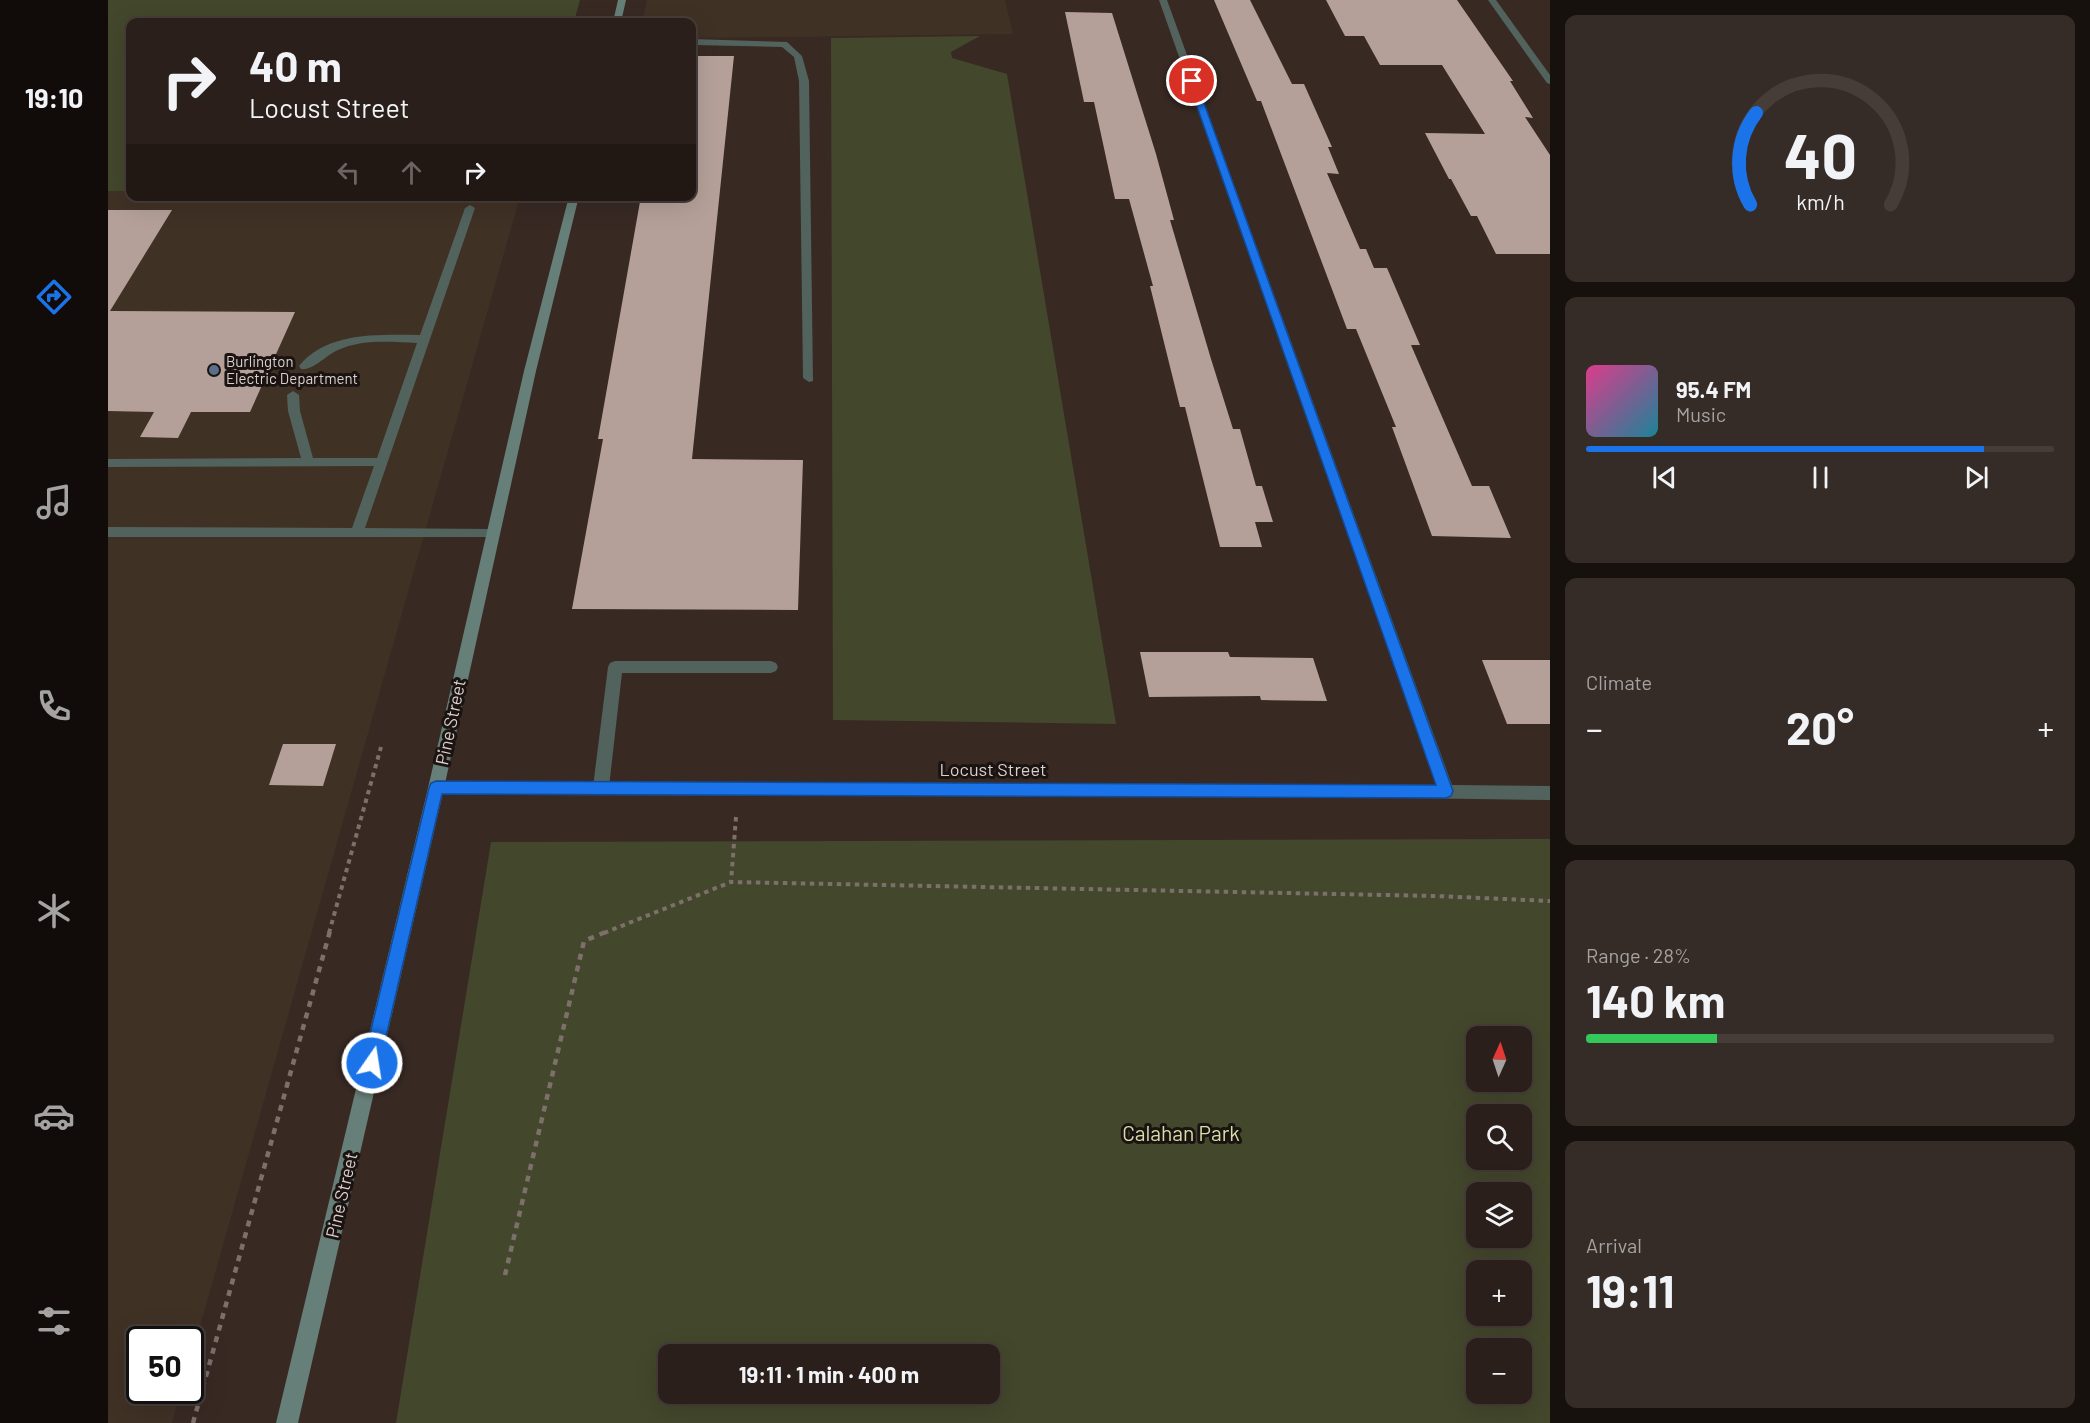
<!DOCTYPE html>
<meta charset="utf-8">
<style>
body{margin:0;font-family:Barlow,sans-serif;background:#362c27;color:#f1f3f6;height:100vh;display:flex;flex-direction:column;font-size:22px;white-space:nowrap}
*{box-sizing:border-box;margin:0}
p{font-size:20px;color:#a5a2a2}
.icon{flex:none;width:33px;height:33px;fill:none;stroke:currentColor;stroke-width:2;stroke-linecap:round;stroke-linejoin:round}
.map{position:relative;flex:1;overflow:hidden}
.side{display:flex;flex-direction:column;gap:15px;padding:15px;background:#17110e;width:540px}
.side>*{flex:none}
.top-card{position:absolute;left:18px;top:18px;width:570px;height:183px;border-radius:12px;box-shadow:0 6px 24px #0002,0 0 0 2px #463d39;background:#2a1f1a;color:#f1f3f6;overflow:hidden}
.needle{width:39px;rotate:3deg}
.controls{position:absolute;left:1358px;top:1026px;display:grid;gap:12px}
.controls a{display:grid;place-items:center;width:66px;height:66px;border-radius:12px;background:#2a1f1a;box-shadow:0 6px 24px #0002,0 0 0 2px #463d39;font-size:30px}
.speed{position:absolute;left:18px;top:1326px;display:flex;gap:12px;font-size:30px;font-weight:700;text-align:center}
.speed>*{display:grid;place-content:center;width:78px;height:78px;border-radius:50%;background:#2a1f1a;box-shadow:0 6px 24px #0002,0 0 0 2px #463d39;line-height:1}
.speed .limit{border:3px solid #111;border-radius:9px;background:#fff;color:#111}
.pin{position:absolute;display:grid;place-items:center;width:51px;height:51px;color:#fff;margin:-26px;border:3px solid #fff;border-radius:50%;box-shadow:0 2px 6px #0007}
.me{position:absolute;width:66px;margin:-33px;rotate:13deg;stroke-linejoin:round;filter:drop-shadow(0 0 4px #0008)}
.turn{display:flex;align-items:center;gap:21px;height:126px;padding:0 24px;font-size:27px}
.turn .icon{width:78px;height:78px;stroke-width:2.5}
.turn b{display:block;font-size:42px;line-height:51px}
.lanes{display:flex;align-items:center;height:57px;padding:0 24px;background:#0003;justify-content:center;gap:30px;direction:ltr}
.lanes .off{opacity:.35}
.big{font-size:45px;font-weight:700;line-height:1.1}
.side .tile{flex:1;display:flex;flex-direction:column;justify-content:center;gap:9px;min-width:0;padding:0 21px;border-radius:12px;background:#362c27}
.side .dial{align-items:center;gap:0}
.dial svg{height:156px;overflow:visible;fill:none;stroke:#463d39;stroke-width:7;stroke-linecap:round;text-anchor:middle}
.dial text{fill:#f1f3f6;stroke:none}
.song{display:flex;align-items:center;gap:18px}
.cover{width:72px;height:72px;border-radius:9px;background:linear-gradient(135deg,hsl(330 70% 55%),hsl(190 70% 35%))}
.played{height:6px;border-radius:3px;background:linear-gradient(90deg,#1a73e8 85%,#463d39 85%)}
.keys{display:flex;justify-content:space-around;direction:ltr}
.heat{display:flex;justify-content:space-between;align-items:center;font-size:33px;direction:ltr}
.charge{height:9px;border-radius:4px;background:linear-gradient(90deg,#34c759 28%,#463d39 0)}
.trip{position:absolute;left:550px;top:1344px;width:342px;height:60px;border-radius:12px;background:#2a1f1a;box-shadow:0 6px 24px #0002,0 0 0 2px #463d39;font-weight:700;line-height:60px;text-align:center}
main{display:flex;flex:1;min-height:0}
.tabs{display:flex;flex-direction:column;width:108px;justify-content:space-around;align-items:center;background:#110c0a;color:#a5a2a2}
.tabs .icon{width:42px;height:42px}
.tabs .active{color:#1a73e8}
.tabs b{font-size:27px;color:#f1f3f6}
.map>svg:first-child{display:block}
.commercial{fill:#403125}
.green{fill:#43472c;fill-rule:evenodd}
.building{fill:#b4a099}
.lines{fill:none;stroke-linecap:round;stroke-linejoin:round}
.path-far1{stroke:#7d706b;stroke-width:4;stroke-dasharray:4.5 4.5;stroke-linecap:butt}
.path{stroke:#7d706b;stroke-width:4.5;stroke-dasharray:6 6;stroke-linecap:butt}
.service{fill:#52625d;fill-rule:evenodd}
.minor{fill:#52625d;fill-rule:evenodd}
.secondary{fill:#667f78;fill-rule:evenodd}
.route{fill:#1a73e8;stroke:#114b97;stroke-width:1.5}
.service-dot{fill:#5c6f8a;stroke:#1a1311;stroke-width:2}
.labels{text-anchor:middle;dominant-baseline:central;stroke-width:6;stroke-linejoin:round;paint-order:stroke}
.far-poi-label{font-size:15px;fill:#dad0cc;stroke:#1a1311;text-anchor:start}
.street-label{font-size:18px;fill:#dad0cc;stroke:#1a1311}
.near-park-label{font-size:21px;fill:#d6dea6;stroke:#1a1311}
</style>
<main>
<nav class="tabs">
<b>19:10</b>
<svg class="icon active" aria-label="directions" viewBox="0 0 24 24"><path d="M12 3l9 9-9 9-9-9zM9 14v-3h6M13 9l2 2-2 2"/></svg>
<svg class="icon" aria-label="music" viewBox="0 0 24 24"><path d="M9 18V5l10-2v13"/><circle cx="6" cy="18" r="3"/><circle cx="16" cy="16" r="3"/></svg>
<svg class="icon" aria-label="phone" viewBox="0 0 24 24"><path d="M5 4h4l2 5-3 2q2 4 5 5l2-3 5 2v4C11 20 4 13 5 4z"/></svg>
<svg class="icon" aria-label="climate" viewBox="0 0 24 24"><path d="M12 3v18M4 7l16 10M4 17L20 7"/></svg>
<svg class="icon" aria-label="car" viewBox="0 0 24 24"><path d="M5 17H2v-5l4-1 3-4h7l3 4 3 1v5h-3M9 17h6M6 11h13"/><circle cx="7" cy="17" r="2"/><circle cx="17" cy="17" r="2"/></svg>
<svg class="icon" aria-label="filters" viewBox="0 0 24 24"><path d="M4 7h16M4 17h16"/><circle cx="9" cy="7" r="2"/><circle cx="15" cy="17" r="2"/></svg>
</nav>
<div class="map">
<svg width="1442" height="1423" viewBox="0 0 1442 1423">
<rect width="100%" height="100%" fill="#382923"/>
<!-- commercial -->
<g class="commercial">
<polygon points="539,0 897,0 905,34 584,38 584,22 534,22"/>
<polygon points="0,191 22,191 22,196 265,196 411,200 83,1358 82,1340 32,1340 32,1390 73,1391 64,1423 0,1423"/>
</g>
<!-- green -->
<g class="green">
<polygon points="0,0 472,0 466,22 22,22 22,191 0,191"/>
<polygon points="872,36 843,52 844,58 899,74 1008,724 725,720 723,38"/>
<path d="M1442,839V1423H288L383,842ZM1413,1036V1082H1368V1036ZM1413,1114V1160H1368V1114ZM1413,1192V1238H1368V1192ZM1413,1270V1316H1368V1270ZM1368,1348H1413V1394H1368ZM561,1354H882V1394H561Z"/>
</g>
<!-- building -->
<g class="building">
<polygon points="1106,0 1142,0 1184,84 1196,84 1224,147 1220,147 1231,174 1219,173 1252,249 1258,249 1266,268 1279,268 1312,345 1303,345 1364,486 1381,486 1403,538 1324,536 1284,427 1288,427 1248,329 1239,329 1153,101 1149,101"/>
<polygon points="1218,0 1349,0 1405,81 1402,81 1425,118 1417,117 1442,155 1442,254 1388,254 1369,216 1363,216 1343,179 1341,179 1317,133 1377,134 1334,65 1272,65 1256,36 1237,36"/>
<polygon points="957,12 1004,13 1048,154 1066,220 1062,220 1103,359 1125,429 1132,429 1148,486 1154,486 1165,522 1147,522 1154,547 1112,547 1077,407 1072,407 1042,286 1045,286 1021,199 1007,199 986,102 976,102"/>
<polygon points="584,56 626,56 584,459 695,460 690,610 464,609 495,439 490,439 533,196 584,196"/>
<polygon points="0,210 64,210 2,311 187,312 142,412 83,412 70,438 32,437 46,412 0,411"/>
<polygon points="1032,652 1120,652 1122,657 1205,658 1219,701 1153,700 1152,696 1041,697"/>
<polygon points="1374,660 1442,660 1442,724 1399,724"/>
<polygon points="175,744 228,744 215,786 161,785"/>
</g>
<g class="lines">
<!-- path-far1 -->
<g class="path-far1">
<polyline points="628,817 623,882 1328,896 1442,901"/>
<polyline points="221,933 273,747"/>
<polyline points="496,933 623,882"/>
</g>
<!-- path -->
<g class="path">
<polyline points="397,1275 476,941 500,931"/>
<polyline points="85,1423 222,931"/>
</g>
<!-- service -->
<g class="service">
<polygon points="584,39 679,42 694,56 701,81 705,381 701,382 695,378 691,81 686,57 674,47 584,45"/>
<path d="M362,205L367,208L257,528L385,529L392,534L390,537H0V527L244,528L266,466L0,467V459L193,458L180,411L179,395L185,391L191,395L192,411L205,458H269L309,343C283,342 255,339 230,350C218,355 205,371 193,369L191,366C220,331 271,335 312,335L357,208Z"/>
<polygon points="507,661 663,661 668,663 670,667 668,671 663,673 514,673 501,787 499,792 493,794 487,792 485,787 500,667 502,663"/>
</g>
<!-- minor -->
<g class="minor">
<polygon points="1051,0 1059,0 1344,785 1442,786 1442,800 1159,796 328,795 322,793 320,788 322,783 328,781 1328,785"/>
<polygon points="1380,0 1388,0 1442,75 1442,84 1439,83"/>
</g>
<!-- secondary -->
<g class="secondary">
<polygon points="510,0 518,0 513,22 505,22"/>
<polygon points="461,196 471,196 428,371 336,788 190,1423 168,1423 320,788 416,371"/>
</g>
</g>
<!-- route -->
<polygon class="route" points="1084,79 1088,81 1345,791 1343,796 1338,798 334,794 272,1063 269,1069 264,1071 258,1069 255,1063 321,788 323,783 328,781 1328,785 1080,81"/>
<!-- markers -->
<circle class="service-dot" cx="106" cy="370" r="6"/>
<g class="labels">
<!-- far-poi labels -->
<g class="far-poi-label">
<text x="118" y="361">Burlington<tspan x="118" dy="17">Electric Department</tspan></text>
</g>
<!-- street labels -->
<g class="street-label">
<text transform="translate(342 722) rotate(-78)">Pine Street</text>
<text x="885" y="769">Locust Street</text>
<text transform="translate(233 1195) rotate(-77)">Pine Street</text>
</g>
<!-- near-park labels -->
<g class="near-park-label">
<text x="1073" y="1132">Calahan Park</text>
</g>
</g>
</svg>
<div class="controls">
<a><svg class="needle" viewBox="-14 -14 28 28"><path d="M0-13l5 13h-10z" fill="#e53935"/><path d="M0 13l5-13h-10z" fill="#a5a2a2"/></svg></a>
<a><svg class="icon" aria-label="search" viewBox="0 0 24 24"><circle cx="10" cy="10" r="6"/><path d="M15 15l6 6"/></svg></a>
<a><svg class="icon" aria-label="layers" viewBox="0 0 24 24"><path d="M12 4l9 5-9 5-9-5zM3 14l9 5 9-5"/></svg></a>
<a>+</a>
<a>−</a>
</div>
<div class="speed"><div class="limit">50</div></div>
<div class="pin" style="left:1084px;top:81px;background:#d93025"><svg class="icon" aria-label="arrive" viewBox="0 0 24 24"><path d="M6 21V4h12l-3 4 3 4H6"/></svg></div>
<svg class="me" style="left:264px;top:1063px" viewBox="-20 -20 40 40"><circle r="17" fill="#1a73e8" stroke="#fff" stroke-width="3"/><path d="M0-11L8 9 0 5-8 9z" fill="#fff"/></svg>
<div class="trip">19:11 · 1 min · 400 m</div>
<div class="top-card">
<div class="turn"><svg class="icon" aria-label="right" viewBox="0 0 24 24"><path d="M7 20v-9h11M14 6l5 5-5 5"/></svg><div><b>40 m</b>Locust Street</div></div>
<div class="lanes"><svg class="icon off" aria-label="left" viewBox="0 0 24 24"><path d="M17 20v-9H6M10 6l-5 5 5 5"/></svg><svg class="icon off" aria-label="ahead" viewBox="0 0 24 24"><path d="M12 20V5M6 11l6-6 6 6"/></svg><svg class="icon" aria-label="right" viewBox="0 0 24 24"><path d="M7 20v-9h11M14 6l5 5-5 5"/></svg></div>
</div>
</div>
<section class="side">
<div class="tile dial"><svg viewBox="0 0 100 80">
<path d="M14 69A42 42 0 1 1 86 69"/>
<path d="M14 69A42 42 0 0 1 17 22" stroke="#1a73e8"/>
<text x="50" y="56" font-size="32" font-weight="700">40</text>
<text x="50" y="72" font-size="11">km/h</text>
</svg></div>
<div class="tile">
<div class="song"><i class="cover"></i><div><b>95.4 FM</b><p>Music</p></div></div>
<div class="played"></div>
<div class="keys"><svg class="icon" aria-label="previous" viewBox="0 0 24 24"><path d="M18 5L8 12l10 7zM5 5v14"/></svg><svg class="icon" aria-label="pause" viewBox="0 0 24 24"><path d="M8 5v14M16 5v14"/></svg><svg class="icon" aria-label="next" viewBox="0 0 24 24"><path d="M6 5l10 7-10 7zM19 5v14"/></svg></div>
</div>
<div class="tile"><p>Climate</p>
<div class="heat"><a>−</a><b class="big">20°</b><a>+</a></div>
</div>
<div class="tile"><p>Range · 28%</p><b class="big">140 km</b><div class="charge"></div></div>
<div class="tile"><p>Arrival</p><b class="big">19:11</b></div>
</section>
</main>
